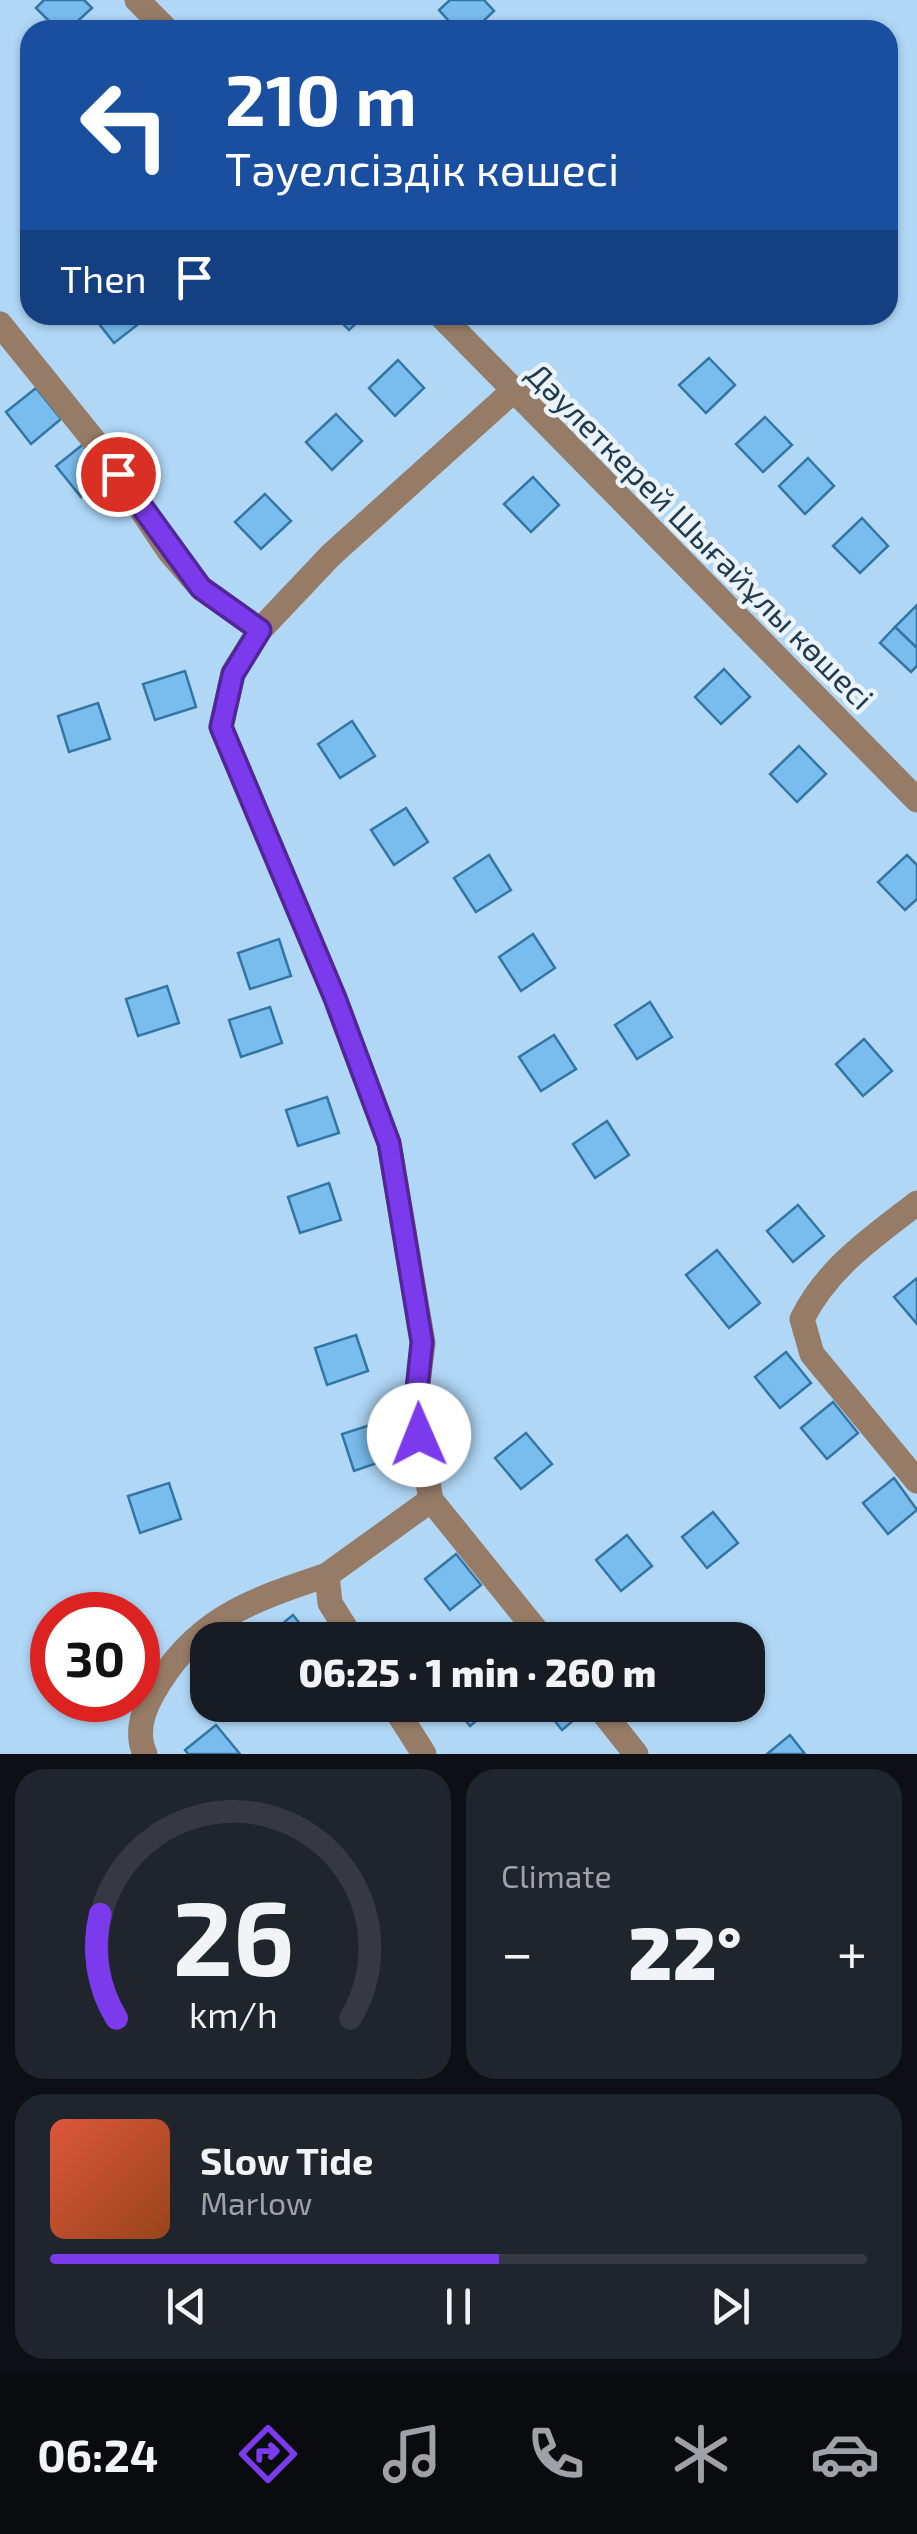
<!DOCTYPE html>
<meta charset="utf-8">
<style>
body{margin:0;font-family:"Exo 2",sans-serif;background:#20242c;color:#f1f3f6;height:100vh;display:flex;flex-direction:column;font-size:38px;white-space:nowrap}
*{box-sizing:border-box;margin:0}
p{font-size:32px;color:#9ea1a6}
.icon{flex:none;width:55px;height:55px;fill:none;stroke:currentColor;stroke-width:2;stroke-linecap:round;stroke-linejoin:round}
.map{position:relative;height:1754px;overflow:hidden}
.panel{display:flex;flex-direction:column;gap:15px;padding:15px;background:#0d0f14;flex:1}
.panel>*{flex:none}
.top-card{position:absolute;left:20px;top:20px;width:878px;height:305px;border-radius:30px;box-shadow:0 2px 8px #0004;background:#1a4fa0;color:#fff;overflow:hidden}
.speed{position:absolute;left:30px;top:1592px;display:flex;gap:20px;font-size:50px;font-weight:700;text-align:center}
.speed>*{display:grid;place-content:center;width:130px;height:130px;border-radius:50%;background:#171b24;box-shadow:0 2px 8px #0004;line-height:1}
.speed .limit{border:15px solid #d22;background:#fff;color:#111}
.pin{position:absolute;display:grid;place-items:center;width:85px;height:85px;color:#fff;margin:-42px;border:5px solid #fff;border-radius:50%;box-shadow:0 2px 10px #0007}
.me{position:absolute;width:110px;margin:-55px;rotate:359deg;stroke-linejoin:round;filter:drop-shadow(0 0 8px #0008)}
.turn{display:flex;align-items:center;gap:35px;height:210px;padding:0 40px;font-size:45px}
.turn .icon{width:130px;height:130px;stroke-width:2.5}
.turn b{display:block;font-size:70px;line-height:85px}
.then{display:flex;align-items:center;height:95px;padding:0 40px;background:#0003;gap:20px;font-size:38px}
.big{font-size:75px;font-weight:800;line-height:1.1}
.panel .card{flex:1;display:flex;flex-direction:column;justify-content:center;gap:15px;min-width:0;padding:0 35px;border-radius:30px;background:#20242c}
.panel .dial{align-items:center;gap:0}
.dial svg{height:260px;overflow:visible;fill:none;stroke:#363941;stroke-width:7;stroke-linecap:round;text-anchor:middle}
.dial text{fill:#f1f3f6;stroke:none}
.song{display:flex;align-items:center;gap:30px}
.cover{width:120px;height:120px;border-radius:15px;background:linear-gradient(135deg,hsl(10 70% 55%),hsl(20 70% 35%))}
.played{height:10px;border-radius:5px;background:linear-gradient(90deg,#7c3aed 55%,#363941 55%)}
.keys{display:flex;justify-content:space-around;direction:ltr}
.heat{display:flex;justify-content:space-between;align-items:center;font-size:55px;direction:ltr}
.panel .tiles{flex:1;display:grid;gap:15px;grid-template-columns:1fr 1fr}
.card:last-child{grid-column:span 2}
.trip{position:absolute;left:190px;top:1622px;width:575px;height:100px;border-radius:30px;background:#171b24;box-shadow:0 2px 8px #0004;font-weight:800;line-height:100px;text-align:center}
.dock{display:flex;height:160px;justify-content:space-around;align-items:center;background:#090b0e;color:#9ea1a6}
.dock .icon{width:70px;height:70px}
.dock .active{color:#7c3aed}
.dock b{font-size:45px;color:#f1f3f6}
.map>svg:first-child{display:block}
.building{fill:#79bcee;stroke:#3376a4;stroke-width:2.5}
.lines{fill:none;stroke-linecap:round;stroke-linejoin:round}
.minor{stroke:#967c66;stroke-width:25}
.route-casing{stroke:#51269a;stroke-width:25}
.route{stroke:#7c3aed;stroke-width:18}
.labels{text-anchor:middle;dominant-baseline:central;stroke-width:9;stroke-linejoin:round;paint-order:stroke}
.street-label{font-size:32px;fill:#1f3b4f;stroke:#edf4f9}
</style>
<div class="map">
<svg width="917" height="1754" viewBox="0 0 917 1754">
<rect width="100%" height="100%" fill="#b0d7f6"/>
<!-- building -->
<g class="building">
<polygon points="44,0 84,0 92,8 68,30 58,30 36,8"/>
<polygon points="450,0 484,0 494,11 474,30 457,30 439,10"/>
<polygon points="92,315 150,315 114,343"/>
<polygon points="334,315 365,315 349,330"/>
<polygon points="709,358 735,385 706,413 679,385"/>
<polygon points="398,360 424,388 395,416 369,388"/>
<polygon points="36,388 61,419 31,444 6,412"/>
<polygon points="336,414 362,441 332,470 306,442"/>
<polygon points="765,417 792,445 763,472 736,444"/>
<polygon points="86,442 111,473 81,497 56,466"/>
<polygon points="808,458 834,486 805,514 779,486"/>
<polygon points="533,477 559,505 531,532 504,504"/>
<polygon points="265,494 291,521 261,549 235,522"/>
<polygon points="862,518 888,546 860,573 833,546"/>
<polygon points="917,605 917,648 895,627"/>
<polygon points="895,627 917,648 917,666 911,672 880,643"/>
<polygon points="724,669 750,697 721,724 695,697"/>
<polygon points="185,671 196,707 155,720 143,684"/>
<polygon points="98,703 110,739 69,752 58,716"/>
<polygon points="352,721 375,756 340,778 318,744"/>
<polygon points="799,746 826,774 797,802 770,774"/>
<polygon points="406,808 428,842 394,865 371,830"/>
<polygon points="489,855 511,890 476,912 454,878"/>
<polygon points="907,855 917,865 917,899 905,910 878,882"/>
<polygon points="533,934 555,968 521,991 499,957"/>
<polygon points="279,939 291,976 250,989 238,953"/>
<polygon points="167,986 179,1023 138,1036 126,999"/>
<polygon points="650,1002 672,1037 637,1059 615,1025"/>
<polygon points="270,1007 282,1043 241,1057 229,1020"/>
<polygon points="554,1035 576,1069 541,1091 519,1057"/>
<polygon points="864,1039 892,1071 863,1096 836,1064"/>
<polygon points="327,1097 339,1133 298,1146 286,1110"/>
<polygon points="607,1121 629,1155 595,1178 573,1144"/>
<polygon points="329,1183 341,1220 300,1233 288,1197"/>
<polygon points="798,1205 824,1236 793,1262 767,1231"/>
<polygon points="717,1250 760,1303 729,1328 686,1275"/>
<polygon points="917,1278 917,1324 894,1297"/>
<polygon points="356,1335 368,1371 327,1385 315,1348"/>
<polygon points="786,1352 811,1383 780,1408 755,1377"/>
<polygon points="833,1402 858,1433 827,1459 801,1428"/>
<polygon points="383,1421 395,1457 354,1471 342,1434"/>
<polygon points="526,1433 552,1464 521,1489 495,1458"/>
<polygon points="894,1478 917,1510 888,1534 863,1503"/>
<polygon points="169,1483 181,1519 140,1533 128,1496"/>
<polygon points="713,1512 738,1543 707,1568 682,1537"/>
<polygon points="627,1535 652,1566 621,1591 596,1560"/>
<polygon points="456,1554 481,1585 450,1610 425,1579"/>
<polygon points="293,1615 313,1640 262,1640"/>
<polygon points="453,1705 496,1705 470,1726"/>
<polygon points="542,1705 592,1705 562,1730"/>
<polygon points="216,1725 240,1754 188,1754 185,1750"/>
<polygon points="790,1735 805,1754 767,1754"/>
</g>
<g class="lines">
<!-- minor -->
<g class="minor">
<polyline points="137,0 167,30"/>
<polyline points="440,315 917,800"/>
<polyline points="0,324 100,448 169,551 201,588 260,630 233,673 221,727 335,998 389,1143 423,1343 415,1408 431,1500 544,1640"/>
<polyline points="260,630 331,555 513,391"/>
<path d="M917,1203C872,1238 828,1267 802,1319L812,1354L917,1481"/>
<polyline points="353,1640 330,1603 327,1575 431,1500"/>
<polyline points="393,1705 424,1754"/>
<polyline points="597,1705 636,1754"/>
<path d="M145,1754C136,1735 142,1713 152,1695C193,1620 249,1601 327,1575"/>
</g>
</g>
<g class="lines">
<!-- route casing -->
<g class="route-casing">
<polyline id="route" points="118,474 201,588 260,630 233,674 221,727 335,998 389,1143 422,1342 415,1408 419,1435"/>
</g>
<!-- route -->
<use href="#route" class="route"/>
</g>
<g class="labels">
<!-- street labels -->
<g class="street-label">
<text transform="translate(701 535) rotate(45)">Дәулеткерей Шығайұлы көшесі</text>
</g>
</g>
</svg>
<div class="speed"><div class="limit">30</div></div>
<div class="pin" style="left:118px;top:474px;background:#d93025"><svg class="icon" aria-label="arrive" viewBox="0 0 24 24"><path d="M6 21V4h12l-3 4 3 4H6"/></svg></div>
<svg class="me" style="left:419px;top:1435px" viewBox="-20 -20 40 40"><circle r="19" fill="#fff"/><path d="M0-13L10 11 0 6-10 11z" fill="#7c3aed"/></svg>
<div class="trip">06:25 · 1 min · 260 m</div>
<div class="top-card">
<div class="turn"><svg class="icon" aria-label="left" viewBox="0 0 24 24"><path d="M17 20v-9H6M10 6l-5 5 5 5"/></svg><div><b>210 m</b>Тәуелсіздік көшесі</div></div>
<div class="then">Then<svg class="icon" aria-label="arrive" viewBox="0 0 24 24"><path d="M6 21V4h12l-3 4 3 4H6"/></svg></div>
</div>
</div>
<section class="panel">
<div class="tiles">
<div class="card dial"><svg viewBox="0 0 100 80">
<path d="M14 69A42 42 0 1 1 86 69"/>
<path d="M14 69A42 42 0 0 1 9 37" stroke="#7c3aed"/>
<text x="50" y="56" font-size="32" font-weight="700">26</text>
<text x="50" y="72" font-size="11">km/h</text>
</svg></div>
<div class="card"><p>Climate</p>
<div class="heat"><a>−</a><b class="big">22°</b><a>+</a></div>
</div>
<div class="card">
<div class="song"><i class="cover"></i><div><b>Slow Tide</b><p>Marlow</p></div></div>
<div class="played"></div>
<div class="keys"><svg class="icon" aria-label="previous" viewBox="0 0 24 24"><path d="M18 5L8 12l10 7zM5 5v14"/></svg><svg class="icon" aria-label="pause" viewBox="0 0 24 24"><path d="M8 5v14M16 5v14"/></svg><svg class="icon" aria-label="next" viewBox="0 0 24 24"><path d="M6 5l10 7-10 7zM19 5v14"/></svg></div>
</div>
</div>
</section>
<nav class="dock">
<b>06:24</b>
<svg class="icon active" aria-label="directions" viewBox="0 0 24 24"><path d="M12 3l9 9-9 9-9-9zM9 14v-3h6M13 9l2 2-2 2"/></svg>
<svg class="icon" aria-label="music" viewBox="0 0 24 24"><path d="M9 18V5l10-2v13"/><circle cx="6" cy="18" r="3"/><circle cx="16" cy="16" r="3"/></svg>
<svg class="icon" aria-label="phone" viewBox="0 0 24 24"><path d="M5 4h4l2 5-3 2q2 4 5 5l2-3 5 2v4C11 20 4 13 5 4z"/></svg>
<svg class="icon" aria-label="climate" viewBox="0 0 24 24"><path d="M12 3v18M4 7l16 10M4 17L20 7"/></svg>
<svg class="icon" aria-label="car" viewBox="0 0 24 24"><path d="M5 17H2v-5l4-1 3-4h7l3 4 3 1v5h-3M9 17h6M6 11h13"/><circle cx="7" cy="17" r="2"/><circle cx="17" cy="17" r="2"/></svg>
</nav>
